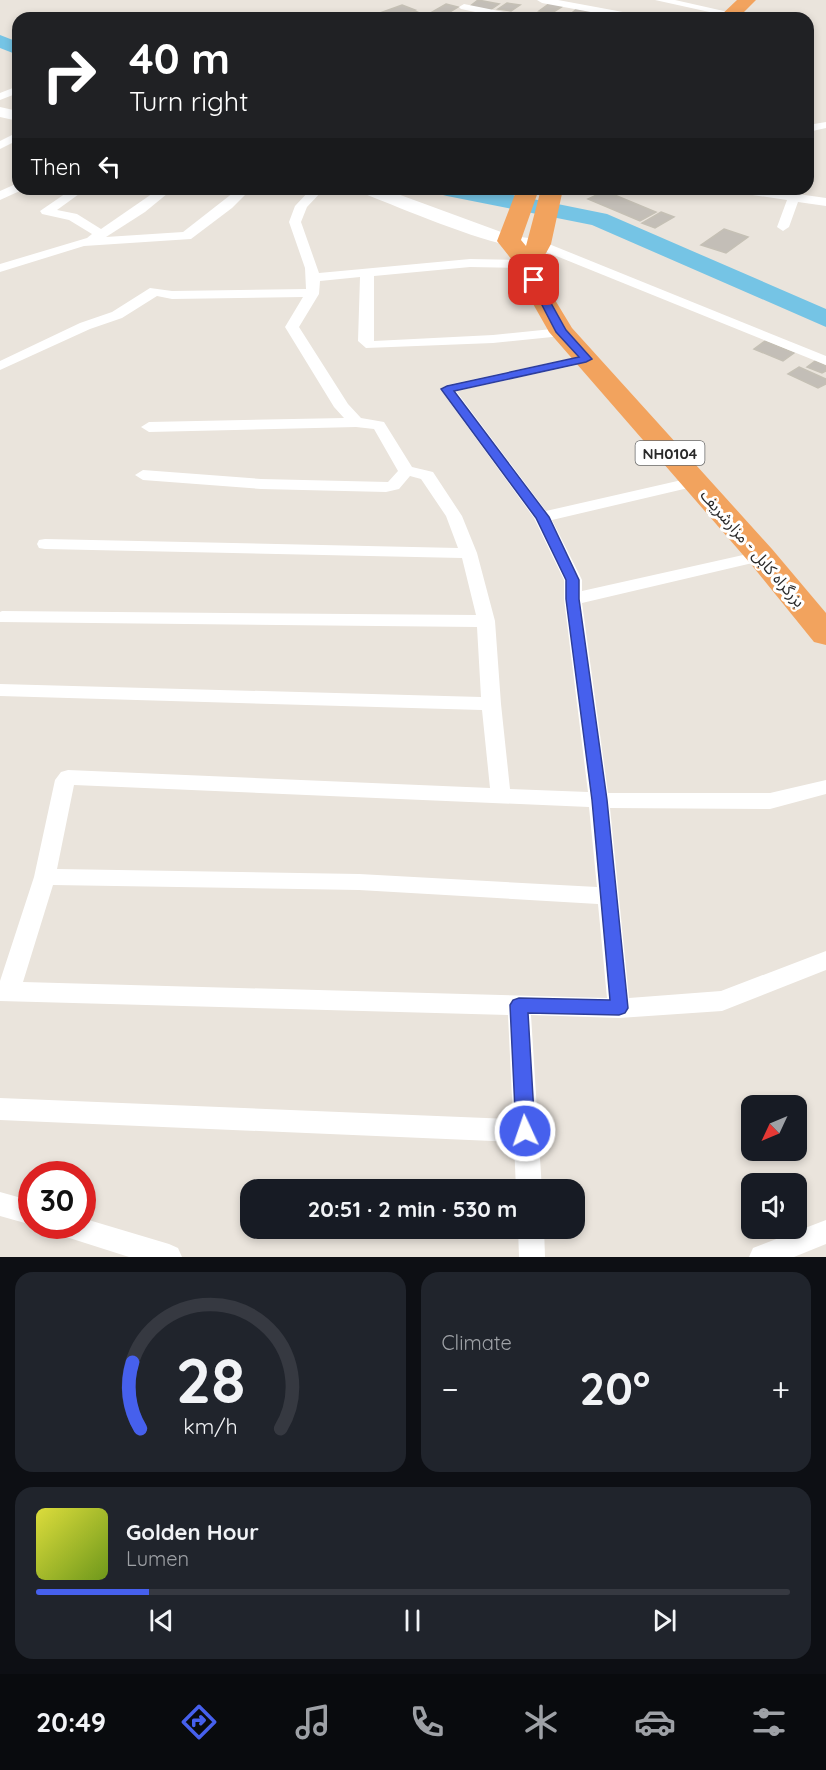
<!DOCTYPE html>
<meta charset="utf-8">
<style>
body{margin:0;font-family:Quicksand,"Noto Sans Arabic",sans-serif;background:#20242c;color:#f1f3f6;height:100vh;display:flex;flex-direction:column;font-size:22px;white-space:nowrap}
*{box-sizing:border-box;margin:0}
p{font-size:20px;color:#9ea1a6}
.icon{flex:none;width:33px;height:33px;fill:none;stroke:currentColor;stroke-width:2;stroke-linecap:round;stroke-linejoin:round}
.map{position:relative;height:1257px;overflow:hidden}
.sheet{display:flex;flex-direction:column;gap:15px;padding:15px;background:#0d0f14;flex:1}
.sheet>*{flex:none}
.hud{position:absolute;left:12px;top:12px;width:802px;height:183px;border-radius:18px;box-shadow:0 3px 9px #0003;background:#202124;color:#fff;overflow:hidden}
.needle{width:39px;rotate:226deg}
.buttons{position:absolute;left:741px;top:1095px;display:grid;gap:12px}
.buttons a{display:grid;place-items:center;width:66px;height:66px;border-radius:12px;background:#171b24;box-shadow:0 3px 9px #0003;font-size:30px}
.speed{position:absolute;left:18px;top:1161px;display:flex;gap:12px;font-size:30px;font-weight:700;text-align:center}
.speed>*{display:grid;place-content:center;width:78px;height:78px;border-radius:50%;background:#171b24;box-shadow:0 3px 9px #0003;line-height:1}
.speed .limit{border:9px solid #d22;background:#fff;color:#111}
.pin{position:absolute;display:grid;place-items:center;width:51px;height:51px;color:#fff;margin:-26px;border-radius:12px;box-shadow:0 3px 9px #0006}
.me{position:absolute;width:66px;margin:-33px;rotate:357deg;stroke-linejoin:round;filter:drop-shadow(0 0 4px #0008)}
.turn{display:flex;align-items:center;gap:21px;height:126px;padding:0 18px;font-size:27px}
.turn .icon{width:78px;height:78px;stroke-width:2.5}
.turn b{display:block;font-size:42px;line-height:51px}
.then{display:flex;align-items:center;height:57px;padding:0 18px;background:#0003;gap:12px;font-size:22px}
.big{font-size:45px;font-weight:800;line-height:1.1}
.sheet .widget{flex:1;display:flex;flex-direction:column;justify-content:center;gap:9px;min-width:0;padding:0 21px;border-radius:18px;background:#20242c}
.sheet .dial{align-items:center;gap:0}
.dial svg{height:156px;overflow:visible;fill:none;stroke:#363941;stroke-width:7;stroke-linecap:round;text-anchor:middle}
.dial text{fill:#f1f3f6;stroke:none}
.song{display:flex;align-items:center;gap:18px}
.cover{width:72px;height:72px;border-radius:9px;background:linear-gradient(135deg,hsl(60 70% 55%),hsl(80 70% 35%))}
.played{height:6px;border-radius:3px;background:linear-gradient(90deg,#4660ed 15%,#363941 15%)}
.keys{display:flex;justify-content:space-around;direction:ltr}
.heat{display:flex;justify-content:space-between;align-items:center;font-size:33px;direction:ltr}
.sheet .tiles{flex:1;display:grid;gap:15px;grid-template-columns:1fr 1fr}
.widget:last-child{grid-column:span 2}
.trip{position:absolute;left:240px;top:1179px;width:345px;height:60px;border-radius:18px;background:#171b24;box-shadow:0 3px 9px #0003;font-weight:800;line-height:60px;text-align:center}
.dock{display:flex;height:96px;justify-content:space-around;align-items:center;background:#090b0e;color:#9ea1a6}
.dock .icon{width:42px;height:42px}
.dock .selected{color:#4660ed}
.dock b{font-size:27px;color:#f1f3f6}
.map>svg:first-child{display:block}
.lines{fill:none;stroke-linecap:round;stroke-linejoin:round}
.river{fill:#75c4e5;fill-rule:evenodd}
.building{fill:#c3beb7;stroke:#c5c0b5;stroke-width:1.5}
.street{fill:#fff;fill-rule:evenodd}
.secondary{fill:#fff;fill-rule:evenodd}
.highway{fill:#f2a35e;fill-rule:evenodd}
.route{fill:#4660ed;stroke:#2e3e9a;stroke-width:1.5}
.labels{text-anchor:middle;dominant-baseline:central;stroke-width:6;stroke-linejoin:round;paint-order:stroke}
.shield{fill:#fff;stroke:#696969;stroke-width:1.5}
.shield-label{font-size:15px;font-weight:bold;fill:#292929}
.street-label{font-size:16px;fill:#292929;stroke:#fff}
</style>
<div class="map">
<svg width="826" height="1257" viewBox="0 0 826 1257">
<rect width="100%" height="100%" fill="#eae4dc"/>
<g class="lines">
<!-- river -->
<g class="river">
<polygon points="0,35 18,42 18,55 0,48"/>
<polygon points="435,189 483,189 607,214 826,309 826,327 592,225 447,196 439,194"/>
</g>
</g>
<!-- building -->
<g class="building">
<polygon points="478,0 499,4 490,10 469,7"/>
<polygon points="507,3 520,5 511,11 498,9"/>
<polygon points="550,3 563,6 552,13 539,11"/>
<polygon points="446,4 458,7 440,18 427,15"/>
<polygon points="402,5 415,10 391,18 366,18"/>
<polygon points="578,8 595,11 587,18 568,16"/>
<polygon points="415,11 424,15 414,18 395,18"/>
<polygon points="660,189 687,189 686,194 659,191"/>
<polygon points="605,191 656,212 640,221 588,199"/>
<polygon points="661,212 674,217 655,228 642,223"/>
<polygon points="724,229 748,237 726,253 701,245"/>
<polygon points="765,341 794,353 783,361 754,349"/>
<polygon points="815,361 826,366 826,371 822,373 807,367"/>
<polygon points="799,367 826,379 826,384 818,388 788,374"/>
</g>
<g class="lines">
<!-- street -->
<g class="street">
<polygon points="537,0 558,0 639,15 644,18 623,18 542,3"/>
<polygon points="655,0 675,0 737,14 732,17"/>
<polygon points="464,4 519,15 524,18 504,18 461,9 459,7"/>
<polygon points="18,86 18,93 0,100 0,93"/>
<polygon points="826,122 826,128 808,132 808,125"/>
<polygon points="18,132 18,140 0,149 0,141"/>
<polygon points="18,183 18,189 22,190 0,200 0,191"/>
<polygon points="72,189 86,189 57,210 77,214 101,229 159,189 173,189 145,212 106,237 183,232 238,189 251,189 232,208 191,239 84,246 0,272 0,264 87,238 92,234 69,220 42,214 40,211"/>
<path d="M311,189H324L307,207L301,222L319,273L470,259L528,260L535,264L528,268L470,267L374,276V341L493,335L562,328L569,332L562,336L493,343L366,348L358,341L360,277L320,281L319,294L299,327L348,404L361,418L384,422L412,467L433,472L462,516L477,553L495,621L501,704L510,789L588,792L564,599V580L534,518L440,389L447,385L586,355L593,359L591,362L456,391L546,511L695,477L703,482L701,485L552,520L582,580V591L761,551L767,552L770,556L767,560L761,561L582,603L608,793H770L826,780V794L770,809L610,808L629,998L721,991L826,951V970L722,1011L619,1018L531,1015L542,1190H516L514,1142L0,1120V1098L513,1119L508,1015L0,1001V981L34,877L55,780L61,772L68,770L490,788L482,710L0,696V684L481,697L477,627L0,622V612L2,611L476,615L462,558L45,549L39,548L37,544L39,540L45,539L458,548L446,516L421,479L410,476L399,489L386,492L261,489L143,480L135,475L143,470L261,479L388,482L398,471L374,429L356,427L149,432L141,427L149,422L344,418L334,407L285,327L303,297L172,299L157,296L122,318L90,329L0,370V361L80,323L112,312L150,288L172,291L306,289L305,268L289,222L295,206ZM74,785L589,807L597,887L359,874L57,869ZM53,885L359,890L598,904L607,998L23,982Z"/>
<polygon points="733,189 763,189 826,198 826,206 798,202 789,227 783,231 777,227 787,200 739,193"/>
<polygon points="539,240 826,356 826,365 534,247 533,244 534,241"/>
<polygon points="0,1192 32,1201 32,1225 0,1216"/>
<polygon points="82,1218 169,1244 178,1248 182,1257 129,1257 60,1235 56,1226 82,1226"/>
<polygon points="826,1220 826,1244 794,1257 749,1257 753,1248"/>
<polygon points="518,1228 544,1228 545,1257 519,1257"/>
</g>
<!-- secondary -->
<g class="secondary">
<polygon points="0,107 18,111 18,121 0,117"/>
<path d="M359,189H384L512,236L545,240L548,244L545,248C511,257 400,207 362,193Z"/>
</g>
<!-- highway -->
<g class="highway">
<polygon points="737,0 756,0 738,18 718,18"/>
<polygon points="517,189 539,189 521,240 526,246 541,189 563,189 551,244 540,264 552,295 572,328 772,549 826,613 826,645 814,642 750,563 549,332 528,295 516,265 497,241"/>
</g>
</g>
<!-- route -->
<polygon class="route" points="530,278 537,278 566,330 592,359 586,362 454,391 549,517 579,580 579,599 607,800 628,1008 625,1013 619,1015 528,1013 535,1131 532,1137 525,1140 519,1137 516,1131 510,1005 513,1000 519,998 610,1000 592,800 566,599 566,580 536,518 441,389 447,386 579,357 556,332 529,280"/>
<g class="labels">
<!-- shield labels -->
<rect class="shield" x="635.5" y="441" width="69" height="24" rx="4.5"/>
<g class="shield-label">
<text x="670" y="453">NH0104</text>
</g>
<!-- street labels -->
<g class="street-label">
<text transform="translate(753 548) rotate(49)">بزرگراه کابل - مزارشریف</text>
</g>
</g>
</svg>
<div class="buttons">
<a><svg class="needle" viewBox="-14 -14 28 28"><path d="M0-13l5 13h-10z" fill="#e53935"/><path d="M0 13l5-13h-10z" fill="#9ea1a6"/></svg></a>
<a><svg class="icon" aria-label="sound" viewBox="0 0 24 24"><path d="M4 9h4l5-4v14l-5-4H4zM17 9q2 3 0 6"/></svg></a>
</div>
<div class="speed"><div class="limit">30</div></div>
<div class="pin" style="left:534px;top:280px;background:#d93025"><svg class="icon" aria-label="arrive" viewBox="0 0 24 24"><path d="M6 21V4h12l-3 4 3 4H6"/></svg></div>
<svg class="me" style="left:525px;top:1131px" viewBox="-20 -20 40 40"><circle r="17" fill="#4660ed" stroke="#fff" stroke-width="3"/><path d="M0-11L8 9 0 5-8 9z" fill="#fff"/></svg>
<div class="trip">20:51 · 2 min · 530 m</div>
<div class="hud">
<div class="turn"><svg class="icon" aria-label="right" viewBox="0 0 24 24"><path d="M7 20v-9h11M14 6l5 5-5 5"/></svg><div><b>40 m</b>Turn right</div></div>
<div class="then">Then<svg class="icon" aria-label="left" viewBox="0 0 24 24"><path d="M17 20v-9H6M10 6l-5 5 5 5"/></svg></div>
</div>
</div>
<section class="sheet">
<div class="tiles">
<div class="widget dial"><svg viewBox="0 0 100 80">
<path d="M14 69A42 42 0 1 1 86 69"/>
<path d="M14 69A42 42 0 0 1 10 35" stroke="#4660ed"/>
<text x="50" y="56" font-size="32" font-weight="700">28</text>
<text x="50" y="72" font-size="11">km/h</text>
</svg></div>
<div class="widget"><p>Climate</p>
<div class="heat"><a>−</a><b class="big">20°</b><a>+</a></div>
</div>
<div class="widget">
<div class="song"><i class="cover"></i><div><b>Golden Hour</b><p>Lumen</p></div></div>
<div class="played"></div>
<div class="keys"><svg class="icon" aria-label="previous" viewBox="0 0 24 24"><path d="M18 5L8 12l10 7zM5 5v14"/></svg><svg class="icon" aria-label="pause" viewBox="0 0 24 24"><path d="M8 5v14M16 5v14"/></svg><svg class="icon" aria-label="next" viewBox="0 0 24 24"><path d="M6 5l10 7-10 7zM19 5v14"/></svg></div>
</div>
</div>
</section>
<nav class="dock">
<b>20:49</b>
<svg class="icon selected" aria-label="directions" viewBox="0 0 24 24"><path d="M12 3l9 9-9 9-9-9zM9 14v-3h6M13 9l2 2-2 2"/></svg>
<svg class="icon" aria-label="music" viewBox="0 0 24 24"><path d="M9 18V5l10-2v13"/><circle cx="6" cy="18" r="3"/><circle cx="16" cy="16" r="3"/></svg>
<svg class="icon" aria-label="phone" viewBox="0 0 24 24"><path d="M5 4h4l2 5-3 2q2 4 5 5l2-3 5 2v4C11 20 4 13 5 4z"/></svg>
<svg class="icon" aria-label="climate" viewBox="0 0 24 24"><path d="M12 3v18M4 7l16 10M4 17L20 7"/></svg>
<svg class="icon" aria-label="car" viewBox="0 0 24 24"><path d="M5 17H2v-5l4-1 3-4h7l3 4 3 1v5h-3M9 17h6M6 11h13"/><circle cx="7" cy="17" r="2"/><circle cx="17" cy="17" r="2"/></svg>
<svg class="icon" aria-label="filters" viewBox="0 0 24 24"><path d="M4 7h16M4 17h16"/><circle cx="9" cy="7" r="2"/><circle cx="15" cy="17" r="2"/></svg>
</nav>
